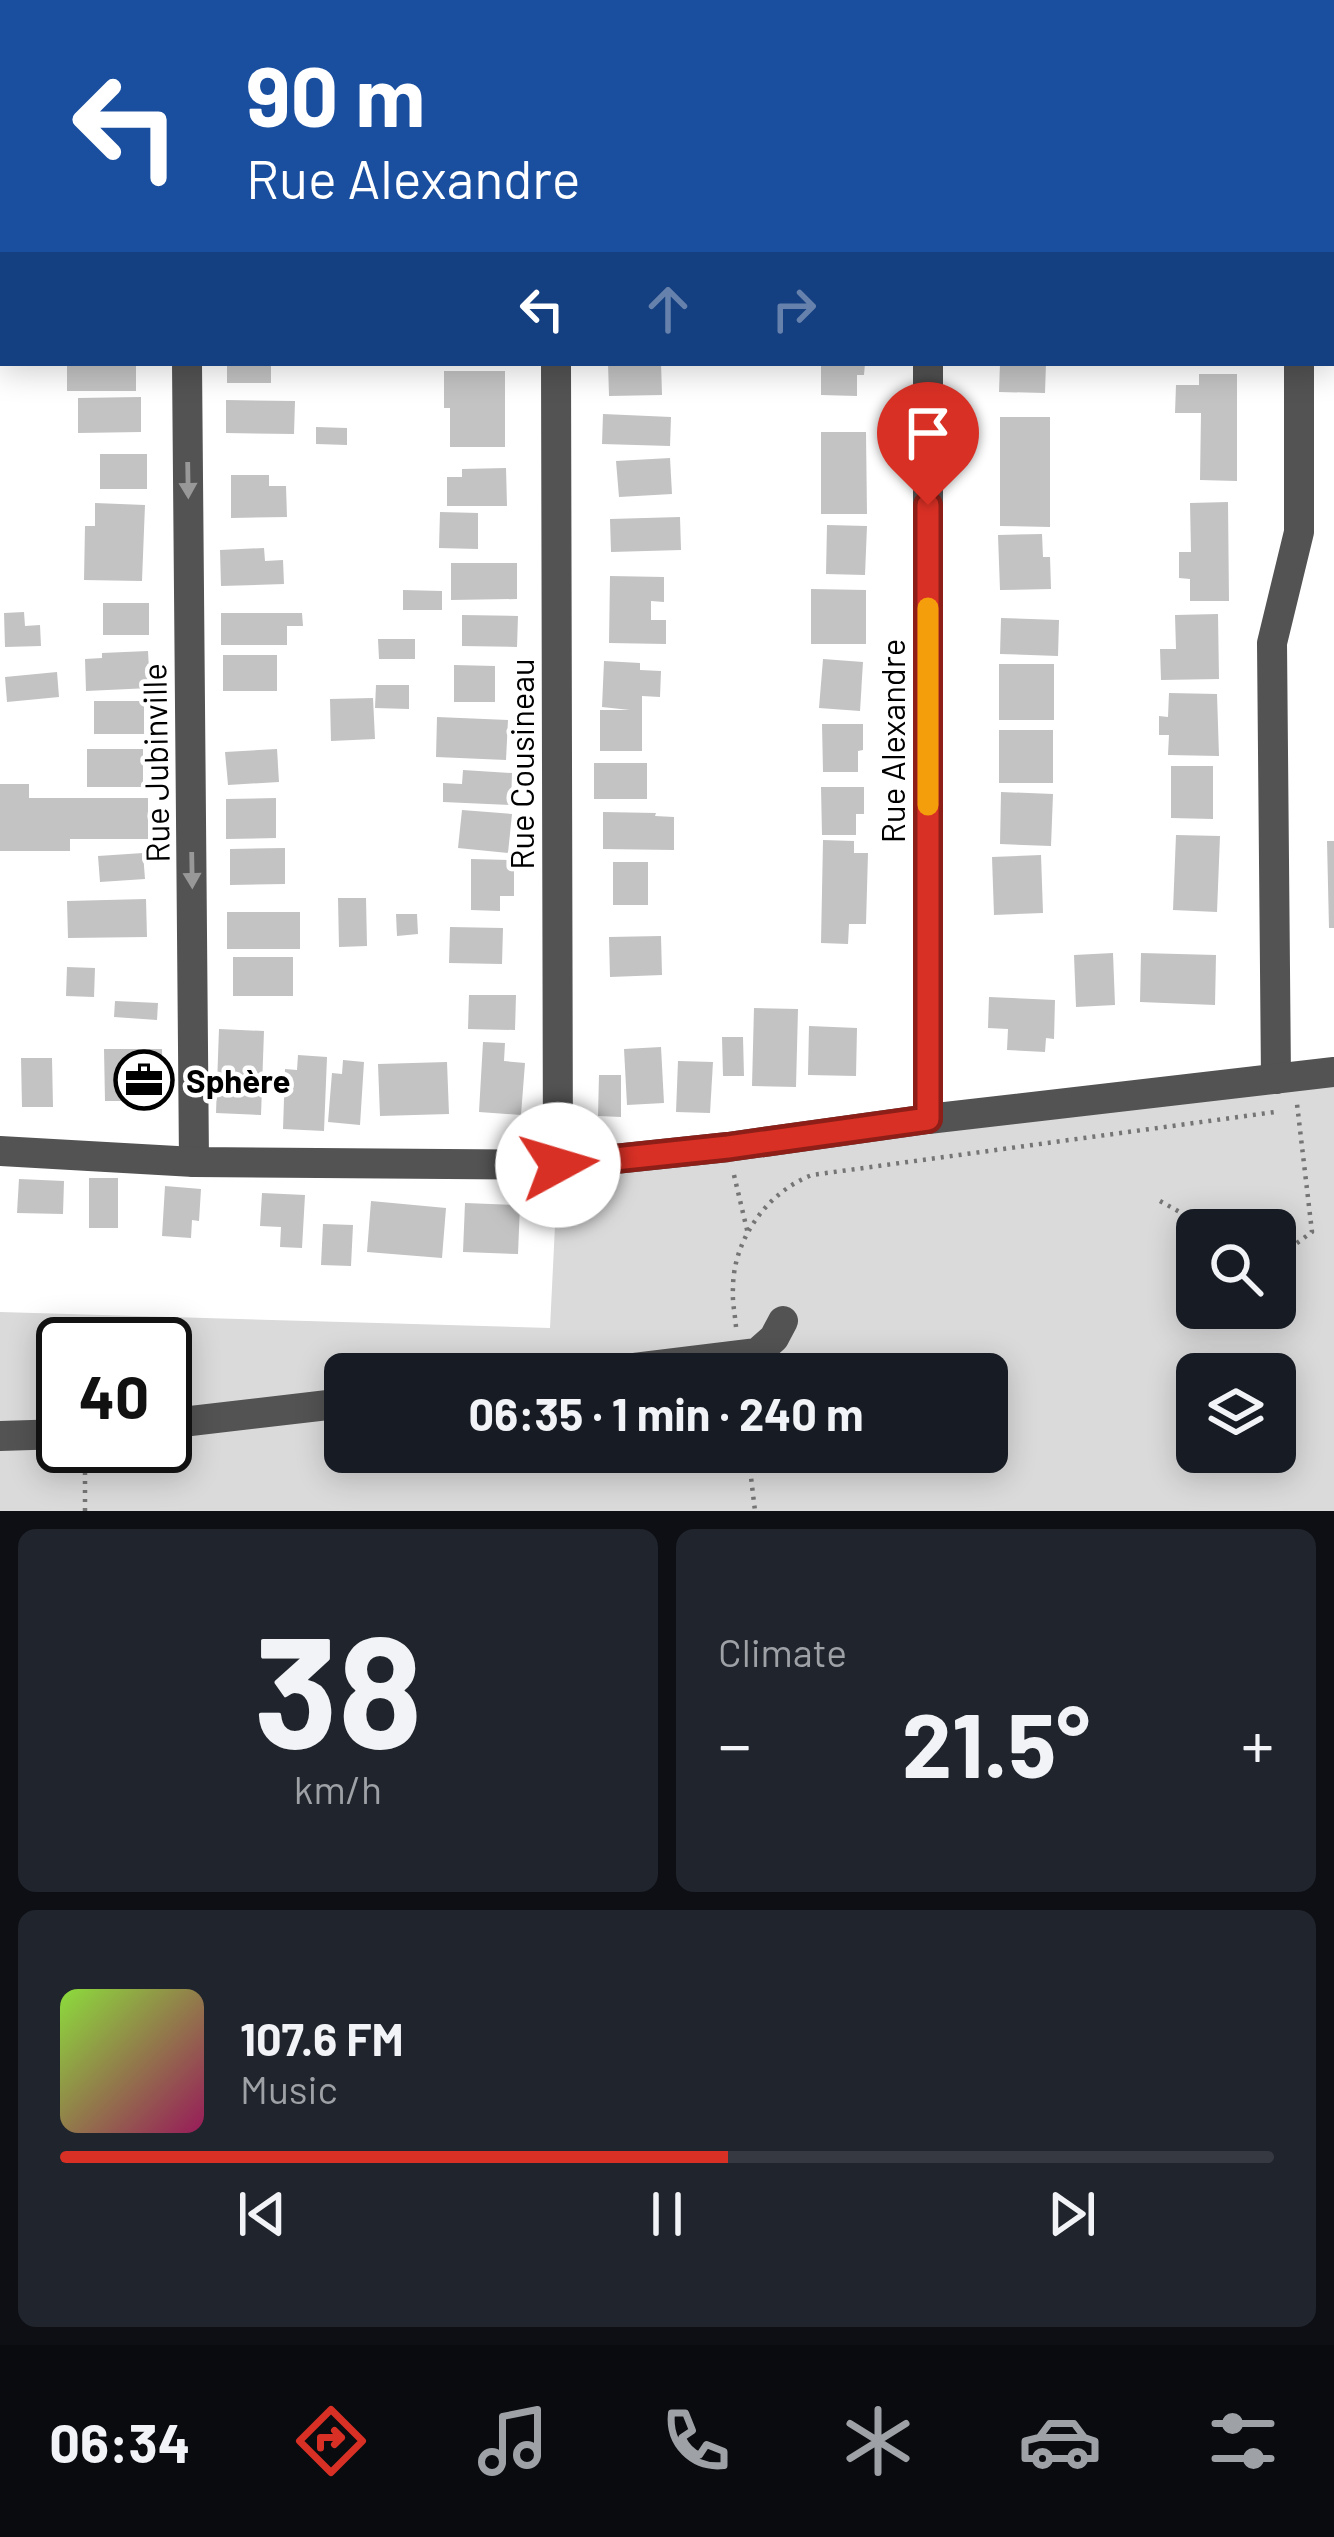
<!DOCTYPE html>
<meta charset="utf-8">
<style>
body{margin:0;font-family:Barlow,sans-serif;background:#20242c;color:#f1f3f6;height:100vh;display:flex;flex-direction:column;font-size:45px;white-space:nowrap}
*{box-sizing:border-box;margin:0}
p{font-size:39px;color:#9ea1a6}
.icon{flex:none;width:66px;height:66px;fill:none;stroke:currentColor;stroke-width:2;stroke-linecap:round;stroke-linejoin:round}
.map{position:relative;height:1511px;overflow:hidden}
.sheet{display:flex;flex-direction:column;gap:18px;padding:18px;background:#0d0f14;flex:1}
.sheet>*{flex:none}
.banner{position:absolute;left:0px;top:0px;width:1335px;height:366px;box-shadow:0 6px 30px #0003;background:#1a4fa0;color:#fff;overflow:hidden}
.buttons{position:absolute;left:1176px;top:1209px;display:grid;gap:24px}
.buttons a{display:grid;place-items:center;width:120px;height:120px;border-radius:18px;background:#171b24;box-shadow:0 6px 30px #0003;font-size:60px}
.speed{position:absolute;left:36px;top:1317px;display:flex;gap:24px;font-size:60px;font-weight:700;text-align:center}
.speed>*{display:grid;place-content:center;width:156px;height:156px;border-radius:50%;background:#171b24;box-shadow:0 6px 30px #0003;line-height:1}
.speed .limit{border:6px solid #111;border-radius:18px;background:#fff;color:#111}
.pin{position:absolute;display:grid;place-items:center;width:102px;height:102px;color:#fff;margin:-123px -51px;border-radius:50% 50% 50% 0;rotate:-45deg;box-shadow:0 0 12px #0007}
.pin .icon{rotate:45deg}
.me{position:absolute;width:132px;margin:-66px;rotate:84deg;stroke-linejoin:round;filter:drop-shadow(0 0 9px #0008)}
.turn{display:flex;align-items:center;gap:42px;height:252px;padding:0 48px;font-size:54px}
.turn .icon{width:156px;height:156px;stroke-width:2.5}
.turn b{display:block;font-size:84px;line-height:102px}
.lanes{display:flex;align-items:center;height:114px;padding:0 48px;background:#0003;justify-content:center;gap:60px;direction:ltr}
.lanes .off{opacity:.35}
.big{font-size:90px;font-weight:700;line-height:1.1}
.sheet .card{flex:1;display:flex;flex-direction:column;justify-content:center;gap:18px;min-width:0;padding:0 42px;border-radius:18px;background:#20242c}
.sheet .dial{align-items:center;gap:0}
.dial b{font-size:156px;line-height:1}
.song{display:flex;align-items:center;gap:36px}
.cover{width:144px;height:144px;border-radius:18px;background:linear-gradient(135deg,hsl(90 70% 55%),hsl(330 70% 35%))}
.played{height:12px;border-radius:6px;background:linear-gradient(90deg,#d93025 55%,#363941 55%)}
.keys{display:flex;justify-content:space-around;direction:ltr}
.heat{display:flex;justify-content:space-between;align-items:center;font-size:66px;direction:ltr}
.sheet .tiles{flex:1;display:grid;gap:18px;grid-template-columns:1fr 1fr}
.card:last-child{grid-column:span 2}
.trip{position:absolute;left:324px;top:1353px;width:684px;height:120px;border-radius:18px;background:#171b24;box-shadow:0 6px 30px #0003;font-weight:700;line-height:120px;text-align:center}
.dock{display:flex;height:192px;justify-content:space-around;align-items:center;background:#090b0e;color:#9ea1a6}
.dock .icon{width:84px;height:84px}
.dock .current{color:#d93025}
.dock b{font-size:54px;color:#f1f3f6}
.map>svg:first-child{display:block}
.green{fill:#dadada;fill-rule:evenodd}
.building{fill:#c3c3c3}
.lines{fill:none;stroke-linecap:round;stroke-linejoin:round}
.path{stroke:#757575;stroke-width:4.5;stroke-dasharray:3 6;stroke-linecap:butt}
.minor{stroke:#535353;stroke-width:30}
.oneway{fill:#989898}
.route-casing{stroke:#8d1f18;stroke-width:30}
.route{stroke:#d93025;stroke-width:21}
.slow{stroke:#f59e0b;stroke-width:21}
.labels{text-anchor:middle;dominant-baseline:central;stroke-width:9;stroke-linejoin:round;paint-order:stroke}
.street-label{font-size:33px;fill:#000;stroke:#fff}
.poi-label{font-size:33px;font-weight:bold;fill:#000;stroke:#fff;text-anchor:start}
</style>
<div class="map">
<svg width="1334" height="1511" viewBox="0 0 1334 1511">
<rect width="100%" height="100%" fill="#fff"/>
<!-- green -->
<path class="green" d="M1334,1072V1511H0V1312L550,1328L558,1165ZM1197,1230H1275V1308H1197ZM63,1344H165V1446H63ZM345,1374H987V1452H345ZM1197,1374H1275V1452H1197Z"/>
<!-- building -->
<g class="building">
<rect x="67" y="363" width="69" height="28"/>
<rect x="227" y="363" width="44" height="20"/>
<polygon points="608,363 661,363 662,395 609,396"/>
<polygon points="821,363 865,363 864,375 857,375 857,396 821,395"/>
<polygon points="1000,363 1046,363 1045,393 999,392"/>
<polygon points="444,371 505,371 505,447 450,447 450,408 444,408"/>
<polygon points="1199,374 1237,374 1237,481 1200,480 1201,413 1175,413 1176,385 1199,385"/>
<polygon points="141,397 141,432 78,433 78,398"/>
<polygon points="226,400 295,401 294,434 226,433"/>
<polygon points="603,414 671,417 670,446 602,444"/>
<polygon points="1000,417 1050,417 1050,527 1000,526"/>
<polygon points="316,427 347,428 347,445 316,444"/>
<polygon points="821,432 866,432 867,514 821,514"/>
<rect x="100" y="454" width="47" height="35"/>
<polygon points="670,458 672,494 619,497 616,461"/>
<polygon points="506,468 507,506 447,506 447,477 462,477 462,469"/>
<polygon points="231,475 269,475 269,486 286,486 287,517 231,518"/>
<polygon points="1228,502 1229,601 1190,601 1190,579 1179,578 1179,552 1191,552 1190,503"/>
<polygon points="95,503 145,505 142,581 84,580 85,526 95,526"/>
<polygon points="440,512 478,513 478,549 439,548"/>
<polygon points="680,517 681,550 611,552 610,519"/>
<polygon points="827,525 867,526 865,575 826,574"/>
<polygon points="1042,534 1043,557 1050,557 1051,589 1000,590 998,535"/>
<polygon points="264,548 265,561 283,560 284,584 221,586 220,550"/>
<polygon points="451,563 517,563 517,599 451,600"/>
<polygon points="610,576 664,577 664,602 651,601 651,620 666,620 666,644 609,643"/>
<polygon points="811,589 866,590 866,644 811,644"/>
<polygon points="403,590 442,591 442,610 403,610"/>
<rect x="103" y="603" width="46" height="32"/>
<polygon points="24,612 25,626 40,625 41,646 5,647 4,613"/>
<polygon points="221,613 302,613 303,626 287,626 287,645 221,645"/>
<polygon points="1218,614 1219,679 1161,680 1160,649 1176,649 1175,615"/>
<polygon points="462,615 518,616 517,647 462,646"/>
<polygon points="1001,618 1059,620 1058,656 1000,654"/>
<polygon points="378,639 415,639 415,659 379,659"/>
<polygon points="148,651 150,688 86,691 85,659 102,658 102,653"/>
<rect x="223" y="655" width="54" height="36"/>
<polygon points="823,659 863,662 860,711 819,708"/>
<polygon points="604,661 640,663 640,670 661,671 660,697 642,696 642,751 600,751 600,710 630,710 602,707"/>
<rect x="999" y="664" width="55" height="56"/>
<polygon points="454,665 495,666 495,702 454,702"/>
<polygon points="57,672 59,697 7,702 5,677"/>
<polygon points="376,685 409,685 409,709 375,708"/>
<polygon points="1169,693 1217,694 1219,756 1168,755 1169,735 1159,735 1159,716 1168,717"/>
<polygon points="373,698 375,739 331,741 330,699"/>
<rect x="94" y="701" width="50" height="33"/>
<polygon points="437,717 508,720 506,760 436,757"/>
<polygon points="822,724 863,724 863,750 858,751 858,772 823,772"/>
<rect x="999" y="730" width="54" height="53"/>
<rect x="87" y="749" width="56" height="38"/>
<polygon points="277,749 279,782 228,785 225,752"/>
<rect x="594" y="763" width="53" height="36"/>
<polygon points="1171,766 1213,766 1213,819 1171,818"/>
<polygon points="463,770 512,773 511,805 443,802 443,783 462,784"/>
<polygon points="0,784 29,784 29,798 148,798 148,839 70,839 70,851 0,851"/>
<polygon points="821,787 864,787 864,814 856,814 856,835 822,835"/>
<polygon points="1001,792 1053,794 1051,846 1000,844"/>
<polygon points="276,798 276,838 226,839 226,799"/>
<polygon points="462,810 512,814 508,853 458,848"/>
<polygon points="603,812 656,813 655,816 674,817 674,850 603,849"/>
<polygon points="1176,835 1220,836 1217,912 1173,910"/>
<polygon points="823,840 854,841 854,853 868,853 866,924 849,924 848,944 821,943"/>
<polygon points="1327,841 1334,841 1334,928 1329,928"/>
<polygon points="285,848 285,884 230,885 230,849"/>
<polygon points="143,853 145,879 100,882 98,856"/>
<polygon points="1041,855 1043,913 994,915 992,857"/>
<polygon points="471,859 514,860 514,896 500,896 500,911 471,910"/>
<rect x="613" y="862" width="35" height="43"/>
<polygon points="338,898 366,898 367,946 339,947"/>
<polygon points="146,899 147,937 68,938 67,901"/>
<rect x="227" y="912" width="73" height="37"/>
<polygon points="396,914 417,914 418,934 397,936"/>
<polygon points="450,927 503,928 502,964 449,963"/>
<polygon points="661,936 662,975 610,977 609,937"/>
<polygon points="1113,953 1115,1005 1076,1007 1074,955"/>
<polygon points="1141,953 1216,955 1215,1005 1140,1002"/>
<rect x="233" y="957" width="60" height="39"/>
<polygon points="67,967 95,968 94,997 66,996"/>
<polygon points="469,995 516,995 515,1030 468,1029"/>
<polygon points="989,997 1055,1000 1054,1039 1046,1038 1045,1052 1007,1050 1008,1029 988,1028"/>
<polygon points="115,1001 158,1003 157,1020 114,1017"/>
<polygon points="754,1008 798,1009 796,1087 752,1086"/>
<polygon points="809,1026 857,1028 856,1076 808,1075"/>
<polygon points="219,1029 264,1031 261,1115 216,1113"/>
<polygon points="722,1037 743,1037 744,1076 723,1076"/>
<polygon points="483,1042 505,1043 504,1061 525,1063 521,1115 479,1112"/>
<polygon points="661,1047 664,1103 627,1105 624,1049"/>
<polygon points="104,1049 162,1049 163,1101 105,1101"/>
<polygon points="298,1055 327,1057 324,1131 283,1129 285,1069 297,1070"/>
<polygon points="21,1058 52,1058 53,1107 22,1107"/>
<polygon points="343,1060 364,1062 360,1125 328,1122 332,1073 342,1074"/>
<polygon points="678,1061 713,1062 710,1113 676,1112"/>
<polygon points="447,1062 449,1114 380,1116 378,1064"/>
<polygon points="599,1075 621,1075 621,1117 598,1116"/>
<rect x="89" y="1178" width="29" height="50"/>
<polygon points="19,1179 64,1181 63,1214 17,1213"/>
<polygon points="165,1186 201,1189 199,1221 192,1220 191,1238 162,1236"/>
<polygon points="262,1193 305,1195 302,1248 280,1247 281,1227 260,1226"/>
<polygon points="371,1201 446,1208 442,1258 367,1252"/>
<polygon points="465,1203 520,1205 518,1254 463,1252"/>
<polygon points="323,1224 353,1225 351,1266 321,1265"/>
<polygon points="817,1452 889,1452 885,1465 836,1469"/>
</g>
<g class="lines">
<!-- path -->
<g class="path">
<polyline points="734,1175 748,1234"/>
<polyline points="1160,1201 1212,1230"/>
<polyline points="1275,1259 1312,1232 1297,1104"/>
<path d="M736,1327C735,1314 732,1301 733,1288C733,1240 767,1192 812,1175L1275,1112V1110"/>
<polyline points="748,1452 755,1511"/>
<polyline points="85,1511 85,1452"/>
</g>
<!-- minor -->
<g class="minor">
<polyline points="183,0 184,3"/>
<polyline points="555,0 555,3"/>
<polyline points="928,0 928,3"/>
<polyline points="1300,3 1300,0"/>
<polyline points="1332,321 1334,321"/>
<polyline points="187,363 194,1162"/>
<polyline points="556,363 558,1165"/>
<polyline points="928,363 928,1119"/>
<polyline points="1276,1079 1272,643 1299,532 1299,363"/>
<polyline points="0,1151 194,1162 558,1165 728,1147 928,1119 1334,1072"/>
<polyline points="585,1374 757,1353 774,1338 783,1321"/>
<polyline points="165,1424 345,1403"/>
<polyline points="0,1436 63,1434"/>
</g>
</g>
<!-- one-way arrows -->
<defs><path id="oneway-solid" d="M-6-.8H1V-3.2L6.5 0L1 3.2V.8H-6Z" transform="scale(3)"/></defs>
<g class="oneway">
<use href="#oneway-solid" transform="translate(188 480) rotate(89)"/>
<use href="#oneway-solid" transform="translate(192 870) rotate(89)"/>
</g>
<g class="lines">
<!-- route casing -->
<g class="route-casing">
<polyline id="route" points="558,1165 728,1147 928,1119 928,505"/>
</g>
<!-- route -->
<use href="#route" class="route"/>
<!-- slow -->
<polyline class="slow" points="928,608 928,805"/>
</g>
<!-- icons -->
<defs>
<g id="office-ring" transform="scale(3)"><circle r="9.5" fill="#fff" stroke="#000" stroke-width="1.5"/><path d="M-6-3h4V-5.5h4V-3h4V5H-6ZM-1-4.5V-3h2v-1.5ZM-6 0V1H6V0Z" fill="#000"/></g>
</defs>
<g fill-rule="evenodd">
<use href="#office-ring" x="144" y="1080"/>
</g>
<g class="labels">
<!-- street labels -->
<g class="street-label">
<text transform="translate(892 741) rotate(-90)">Rue Alexandre</text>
<text transform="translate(155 763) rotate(-91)">Rue Jubinville</text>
<text transform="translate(521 764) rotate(-90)">Rue Cousineau</text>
</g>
<!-- poi labels -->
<g class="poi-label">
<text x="186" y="1080">Sphère</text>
</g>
</g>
</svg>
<div class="buttons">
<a><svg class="icon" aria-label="search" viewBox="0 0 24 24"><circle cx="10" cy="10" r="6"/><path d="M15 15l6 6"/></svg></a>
<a><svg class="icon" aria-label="layers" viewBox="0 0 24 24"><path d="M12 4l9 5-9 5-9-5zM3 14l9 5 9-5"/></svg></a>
</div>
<div class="speed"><div class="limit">40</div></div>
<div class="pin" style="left:928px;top:505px;background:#d93025"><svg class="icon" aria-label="arrive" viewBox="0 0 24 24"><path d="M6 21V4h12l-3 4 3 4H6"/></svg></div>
<svg class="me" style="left:558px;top:1165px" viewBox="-20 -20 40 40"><circle r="19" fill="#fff"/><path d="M0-13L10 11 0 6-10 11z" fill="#d93025"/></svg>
<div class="trip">06:35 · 1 min · 240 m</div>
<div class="banner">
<div class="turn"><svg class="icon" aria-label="left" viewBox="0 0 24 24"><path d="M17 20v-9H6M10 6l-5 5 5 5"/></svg><div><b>90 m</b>Rue Alexandre</div></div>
<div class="lanes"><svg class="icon" aria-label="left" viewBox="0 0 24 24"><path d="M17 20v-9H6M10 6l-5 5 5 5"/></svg><svg class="icon off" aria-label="ahead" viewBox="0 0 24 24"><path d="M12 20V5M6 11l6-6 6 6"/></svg><svg class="icon off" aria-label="right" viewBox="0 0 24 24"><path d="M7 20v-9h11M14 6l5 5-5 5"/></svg></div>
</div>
</div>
<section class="sheet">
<div class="tiles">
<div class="card dial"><b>38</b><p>km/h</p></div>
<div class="card"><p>Climate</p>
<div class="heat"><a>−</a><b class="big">21.5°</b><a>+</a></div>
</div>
<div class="card">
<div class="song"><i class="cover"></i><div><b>107.6 FM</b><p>Music</p></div></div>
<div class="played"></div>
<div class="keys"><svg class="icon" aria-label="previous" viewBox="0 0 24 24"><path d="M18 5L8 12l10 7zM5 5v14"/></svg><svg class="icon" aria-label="pause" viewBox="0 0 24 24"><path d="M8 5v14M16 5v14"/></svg><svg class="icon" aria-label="next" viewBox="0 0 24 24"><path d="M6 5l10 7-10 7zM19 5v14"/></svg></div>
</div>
</div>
</section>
<nav class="dock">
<b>06:34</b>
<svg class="icon current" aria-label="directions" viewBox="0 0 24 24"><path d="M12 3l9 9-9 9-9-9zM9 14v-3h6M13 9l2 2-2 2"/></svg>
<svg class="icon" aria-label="music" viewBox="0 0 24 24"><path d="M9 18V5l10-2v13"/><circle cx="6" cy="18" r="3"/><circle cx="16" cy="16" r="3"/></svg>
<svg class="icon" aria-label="phone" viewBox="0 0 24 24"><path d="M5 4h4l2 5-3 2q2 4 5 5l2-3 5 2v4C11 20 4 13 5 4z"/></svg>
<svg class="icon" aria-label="climate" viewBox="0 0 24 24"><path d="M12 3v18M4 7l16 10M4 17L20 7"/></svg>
<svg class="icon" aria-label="car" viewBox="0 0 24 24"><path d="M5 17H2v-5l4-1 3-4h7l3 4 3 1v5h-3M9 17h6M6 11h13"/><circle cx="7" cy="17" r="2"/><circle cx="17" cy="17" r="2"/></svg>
<svg class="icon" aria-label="filters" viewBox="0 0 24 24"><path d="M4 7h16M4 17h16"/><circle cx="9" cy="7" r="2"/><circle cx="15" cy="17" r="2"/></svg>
</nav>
